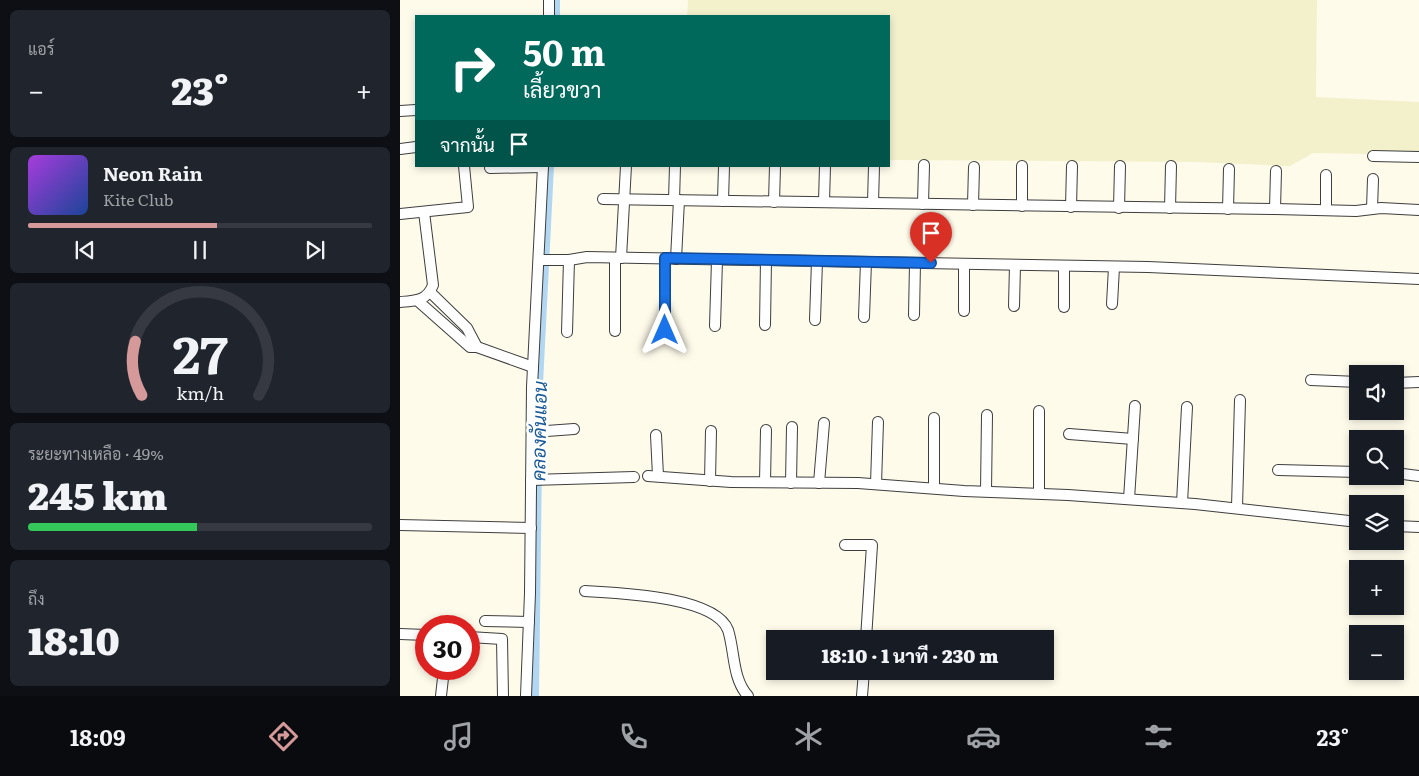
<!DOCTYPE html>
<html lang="th">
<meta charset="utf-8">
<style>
body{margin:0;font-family:Literata,Sarabun,serif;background:#20242c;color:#f1f3f6;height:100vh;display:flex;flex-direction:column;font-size:19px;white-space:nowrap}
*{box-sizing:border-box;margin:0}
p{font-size:16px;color:#9ea1a6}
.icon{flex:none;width:28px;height:28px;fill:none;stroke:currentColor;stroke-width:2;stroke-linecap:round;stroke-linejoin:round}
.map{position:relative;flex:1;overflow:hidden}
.panel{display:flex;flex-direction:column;gap:10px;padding:10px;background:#0d0f14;width:400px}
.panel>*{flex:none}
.hud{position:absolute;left:15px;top:15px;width:475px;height:152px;border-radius:0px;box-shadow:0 2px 8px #0003;background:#00695c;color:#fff;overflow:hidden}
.fabs{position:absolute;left:949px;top:365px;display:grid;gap:10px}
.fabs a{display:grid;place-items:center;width:55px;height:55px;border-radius:0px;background:#171b24;box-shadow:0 2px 8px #0003;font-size:25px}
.speed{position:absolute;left:15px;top:615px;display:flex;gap:10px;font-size:25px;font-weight:700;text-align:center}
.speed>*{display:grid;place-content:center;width:65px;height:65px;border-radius:50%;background:#171b24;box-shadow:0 2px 8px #0003;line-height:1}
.speed .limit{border:8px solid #d22;background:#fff;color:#111}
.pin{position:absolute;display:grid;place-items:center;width:42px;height:42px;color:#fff;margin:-51px -21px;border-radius:50% 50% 50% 0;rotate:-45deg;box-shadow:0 0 5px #0007}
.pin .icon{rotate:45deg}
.me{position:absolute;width:55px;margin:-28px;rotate:0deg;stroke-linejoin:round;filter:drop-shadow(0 0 4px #0008)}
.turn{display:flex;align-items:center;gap:18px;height:105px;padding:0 25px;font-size:22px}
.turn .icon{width:65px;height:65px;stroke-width:2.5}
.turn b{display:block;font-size:35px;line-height:42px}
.then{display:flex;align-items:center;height:48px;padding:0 25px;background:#0003;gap:10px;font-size:19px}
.big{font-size:38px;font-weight:800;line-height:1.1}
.panel .tile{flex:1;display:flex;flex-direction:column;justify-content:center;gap:8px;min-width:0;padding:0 18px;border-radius:8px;background:#20242c}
.panel .dial{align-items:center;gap:0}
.dial svg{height:130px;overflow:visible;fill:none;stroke:#363941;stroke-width:7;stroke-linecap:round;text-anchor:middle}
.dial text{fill:#f1f3f6;stroke:none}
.song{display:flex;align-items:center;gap:15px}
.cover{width:60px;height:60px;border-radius:8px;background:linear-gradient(135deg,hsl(280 70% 55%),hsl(220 70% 35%))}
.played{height:5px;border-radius:2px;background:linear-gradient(90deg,#d6999a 55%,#363941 55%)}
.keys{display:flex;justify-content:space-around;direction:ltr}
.heat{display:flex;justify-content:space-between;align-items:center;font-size:28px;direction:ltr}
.charge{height:8px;border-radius:4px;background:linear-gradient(90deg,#34c759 49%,#363941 0)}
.trip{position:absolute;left:366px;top:630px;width:288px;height:50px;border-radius:0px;background:#171b24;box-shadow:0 2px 8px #0003;font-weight:800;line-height:50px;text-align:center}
.dock{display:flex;height:80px;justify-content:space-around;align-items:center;background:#090b0e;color:#9ea1a6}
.dock .icon{width:35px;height:35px}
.dock .active{color:#d6999a}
.dock b{font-size:22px;color:#f1f3f6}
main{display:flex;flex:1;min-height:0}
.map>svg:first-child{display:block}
.farmland{fill:#f3f1cc}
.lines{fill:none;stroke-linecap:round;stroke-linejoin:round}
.canal{stroke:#b2d7f3;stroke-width:10}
.minor-casing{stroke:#3e3e3e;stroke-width:12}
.minor{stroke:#fff;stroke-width:10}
.route-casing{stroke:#114b97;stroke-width:12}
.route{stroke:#1a73e8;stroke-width:9}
.labels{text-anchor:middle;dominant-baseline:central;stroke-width:5;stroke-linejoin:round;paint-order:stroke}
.water-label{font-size:19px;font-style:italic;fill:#1b5a97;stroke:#fff}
</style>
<main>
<section class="panel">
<div class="tile"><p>แอร์</p>
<div class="heat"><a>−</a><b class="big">23°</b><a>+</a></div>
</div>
<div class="tile">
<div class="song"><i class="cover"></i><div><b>Neon Rain</b><p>Kite Club</p></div></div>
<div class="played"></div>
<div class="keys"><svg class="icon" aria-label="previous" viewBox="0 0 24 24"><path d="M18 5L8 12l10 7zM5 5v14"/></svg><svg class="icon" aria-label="pause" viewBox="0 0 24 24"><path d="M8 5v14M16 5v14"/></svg><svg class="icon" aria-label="next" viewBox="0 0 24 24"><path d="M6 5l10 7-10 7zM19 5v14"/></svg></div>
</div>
<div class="tile dial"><svg viewBox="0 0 100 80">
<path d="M14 69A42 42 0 1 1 86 69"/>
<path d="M14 69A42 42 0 0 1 10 36" stroke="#d6999a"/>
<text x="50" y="56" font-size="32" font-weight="700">27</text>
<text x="50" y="72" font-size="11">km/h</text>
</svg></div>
<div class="tile"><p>ระยะทางเหลือ · 49%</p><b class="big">245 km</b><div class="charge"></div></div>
<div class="tile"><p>ถึง</p><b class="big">18:10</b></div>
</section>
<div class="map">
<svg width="1019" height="696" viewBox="0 0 1019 696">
<rect width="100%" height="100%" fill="#fefbeb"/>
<!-- farmland -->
<polygon class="farmland" points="288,0 917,0 916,97 1019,102 1019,155 913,153 890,166 796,162 489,160 489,16 287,16"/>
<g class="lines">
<!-- canal -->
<g class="canal">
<polyline points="155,16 155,0"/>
<polyline points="134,696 138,384 149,166"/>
</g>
<!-- minor casing -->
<g class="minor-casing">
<g id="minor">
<polyline points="149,16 149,0"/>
<polyline points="0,111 16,110"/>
<polyline points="0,149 16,147"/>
<polyline points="973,156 1019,157"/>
<polyline points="90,168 143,167"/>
<polyline points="203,199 875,209 956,211 981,208 1019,210"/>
<polyline points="274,200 275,166"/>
<polyline points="323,201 324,166"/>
<polyline points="374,202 375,166"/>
<polyline points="424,202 425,166"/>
<polyline points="473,203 474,166"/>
<polyline points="523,204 524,165"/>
<polyline points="573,205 574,167"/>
<polyline points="622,206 622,166"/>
<polyline points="671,207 672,166"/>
<polyline points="719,208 720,166"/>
<polyline points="770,208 771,166"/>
<polyline points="828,209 829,169"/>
<polyline points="875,209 876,171"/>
<polyline points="972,209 973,179"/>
<polyline points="926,210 926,175"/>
<polyline points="0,214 68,207 64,166"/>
<polyline points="221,258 226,166"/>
<polyline points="276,259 279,200"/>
<polyline points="139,260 169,260 187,257 748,267 1019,279"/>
<polyline points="30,292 67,328 77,347"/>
<polyline points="18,301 70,347 77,347 133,367"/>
<path d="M0,302C15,301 27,301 33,285L24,212"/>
<polyline points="712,304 714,267"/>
<polyline points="614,306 615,265"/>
<polyline points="664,307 664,266"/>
<polyline points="564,311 564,264"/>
<polyline points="514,315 515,263"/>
<polyline points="464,317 466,262"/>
<polyline points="415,320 417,261"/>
<polyline points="365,325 366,260"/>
<polyline points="315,326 317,260"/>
<polyline points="265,330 265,258"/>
<polyline points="215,331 215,258"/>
<polyline points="167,332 169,260"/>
<polyline points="911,380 958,382"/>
<polyline points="995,383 1019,382"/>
<polyline points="639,411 639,493"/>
<polyline points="534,418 534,488"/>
<polyline points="133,432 174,429"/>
<polyline points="669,434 733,439"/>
<polyline points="256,435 258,476"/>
<polyline points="878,470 958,472"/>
<polyline points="995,473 1019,476"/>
<polyline points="248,476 331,482 458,483 564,491 668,495 795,504 958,522"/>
<polyline points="131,480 234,477"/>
<polyline points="310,481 311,431"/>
<polyline points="365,482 366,430"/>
<polyline points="391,483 392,427"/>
<polyline points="419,483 424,423"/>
<polyline points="476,484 478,422"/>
<polyline points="586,491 587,415"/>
<polyline points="729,499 735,406"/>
<polyline points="782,503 787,407"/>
<polyline points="837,507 840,400"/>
<polyline points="0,525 131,528"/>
<polyline points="995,526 1019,527"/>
<polyline points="445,545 472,545 466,639"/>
<path d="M185,591C217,593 315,596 328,630C335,652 332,678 348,696"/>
<polyline points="85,621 129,622"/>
<polyline points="0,634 26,635"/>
<polyline points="69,637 102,639 103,696"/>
<polyline points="41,696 44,669"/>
<polyline points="126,696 130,593 132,387 143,166"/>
<polyline points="462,696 464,671"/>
</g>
</g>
<!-- minor -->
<use href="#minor" class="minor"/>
</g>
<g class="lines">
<!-- route casing -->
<g class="route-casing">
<polyline id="route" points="265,330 265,258 531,263"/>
</g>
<!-- route -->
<use href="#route" class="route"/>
</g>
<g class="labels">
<!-- water labels -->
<g class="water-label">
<text transform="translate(138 431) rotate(-89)">คลองคันแอน</text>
</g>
</g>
</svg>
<div class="fabs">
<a><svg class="icon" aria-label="sound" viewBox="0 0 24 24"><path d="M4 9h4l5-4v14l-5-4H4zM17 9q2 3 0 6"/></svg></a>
<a><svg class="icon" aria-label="search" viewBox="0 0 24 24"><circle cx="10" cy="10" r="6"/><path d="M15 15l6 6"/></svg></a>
<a><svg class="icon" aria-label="layers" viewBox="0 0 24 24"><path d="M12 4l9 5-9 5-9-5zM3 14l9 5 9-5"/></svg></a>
<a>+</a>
<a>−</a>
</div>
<div class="speed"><div class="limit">30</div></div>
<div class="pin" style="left:531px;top:263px;background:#d93025"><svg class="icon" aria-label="arrive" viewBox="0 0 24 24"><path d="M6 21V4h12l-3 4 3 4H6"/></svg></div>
<svg class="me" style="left:265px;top:330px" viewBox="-20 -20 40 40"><path d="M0-17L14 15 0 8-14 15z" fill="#1a73e8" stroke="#fff" stroke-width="4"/></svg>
<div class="trip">18:10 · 1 นาที · 230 m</div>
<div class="hud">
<div class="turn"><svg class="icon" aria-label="right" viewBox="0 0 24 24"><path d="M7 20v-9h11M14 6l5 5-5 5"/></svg><div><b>50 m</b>เลี้ยวขวา</div></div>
<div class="then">จากนั้น<svg class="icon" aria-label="arrive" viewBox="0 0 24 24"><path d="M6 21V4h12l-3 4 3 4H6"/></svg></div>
</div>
</div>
</main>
<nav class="dock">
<b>18:09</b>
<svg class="icon active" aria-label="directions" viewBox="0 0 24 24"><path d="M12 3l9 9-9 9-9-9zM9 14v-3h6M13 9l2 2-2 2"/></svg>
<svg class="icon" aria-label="music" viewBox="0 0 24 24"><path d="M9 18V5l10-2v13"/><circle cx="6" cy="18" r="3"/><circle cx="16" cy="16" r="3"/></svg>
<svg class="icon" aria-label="phone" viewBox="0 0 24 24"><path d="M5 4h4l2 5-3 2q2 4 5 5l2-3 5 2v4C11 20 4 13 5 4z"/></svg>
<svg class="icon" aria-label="climate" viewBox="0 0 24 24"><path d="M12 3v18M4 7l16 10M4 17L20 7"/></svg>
<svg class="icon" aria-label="car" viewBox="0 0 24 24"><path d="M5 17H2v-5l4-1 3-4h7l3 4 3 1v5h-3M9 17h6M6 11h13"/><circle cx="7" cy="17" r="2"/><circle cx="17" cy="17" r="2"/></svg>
<svg class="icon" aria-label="filters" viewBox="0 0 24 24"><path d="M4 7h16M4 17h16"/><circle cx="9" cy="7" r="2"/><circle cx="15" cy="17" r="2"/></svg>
<b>23°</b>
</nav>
